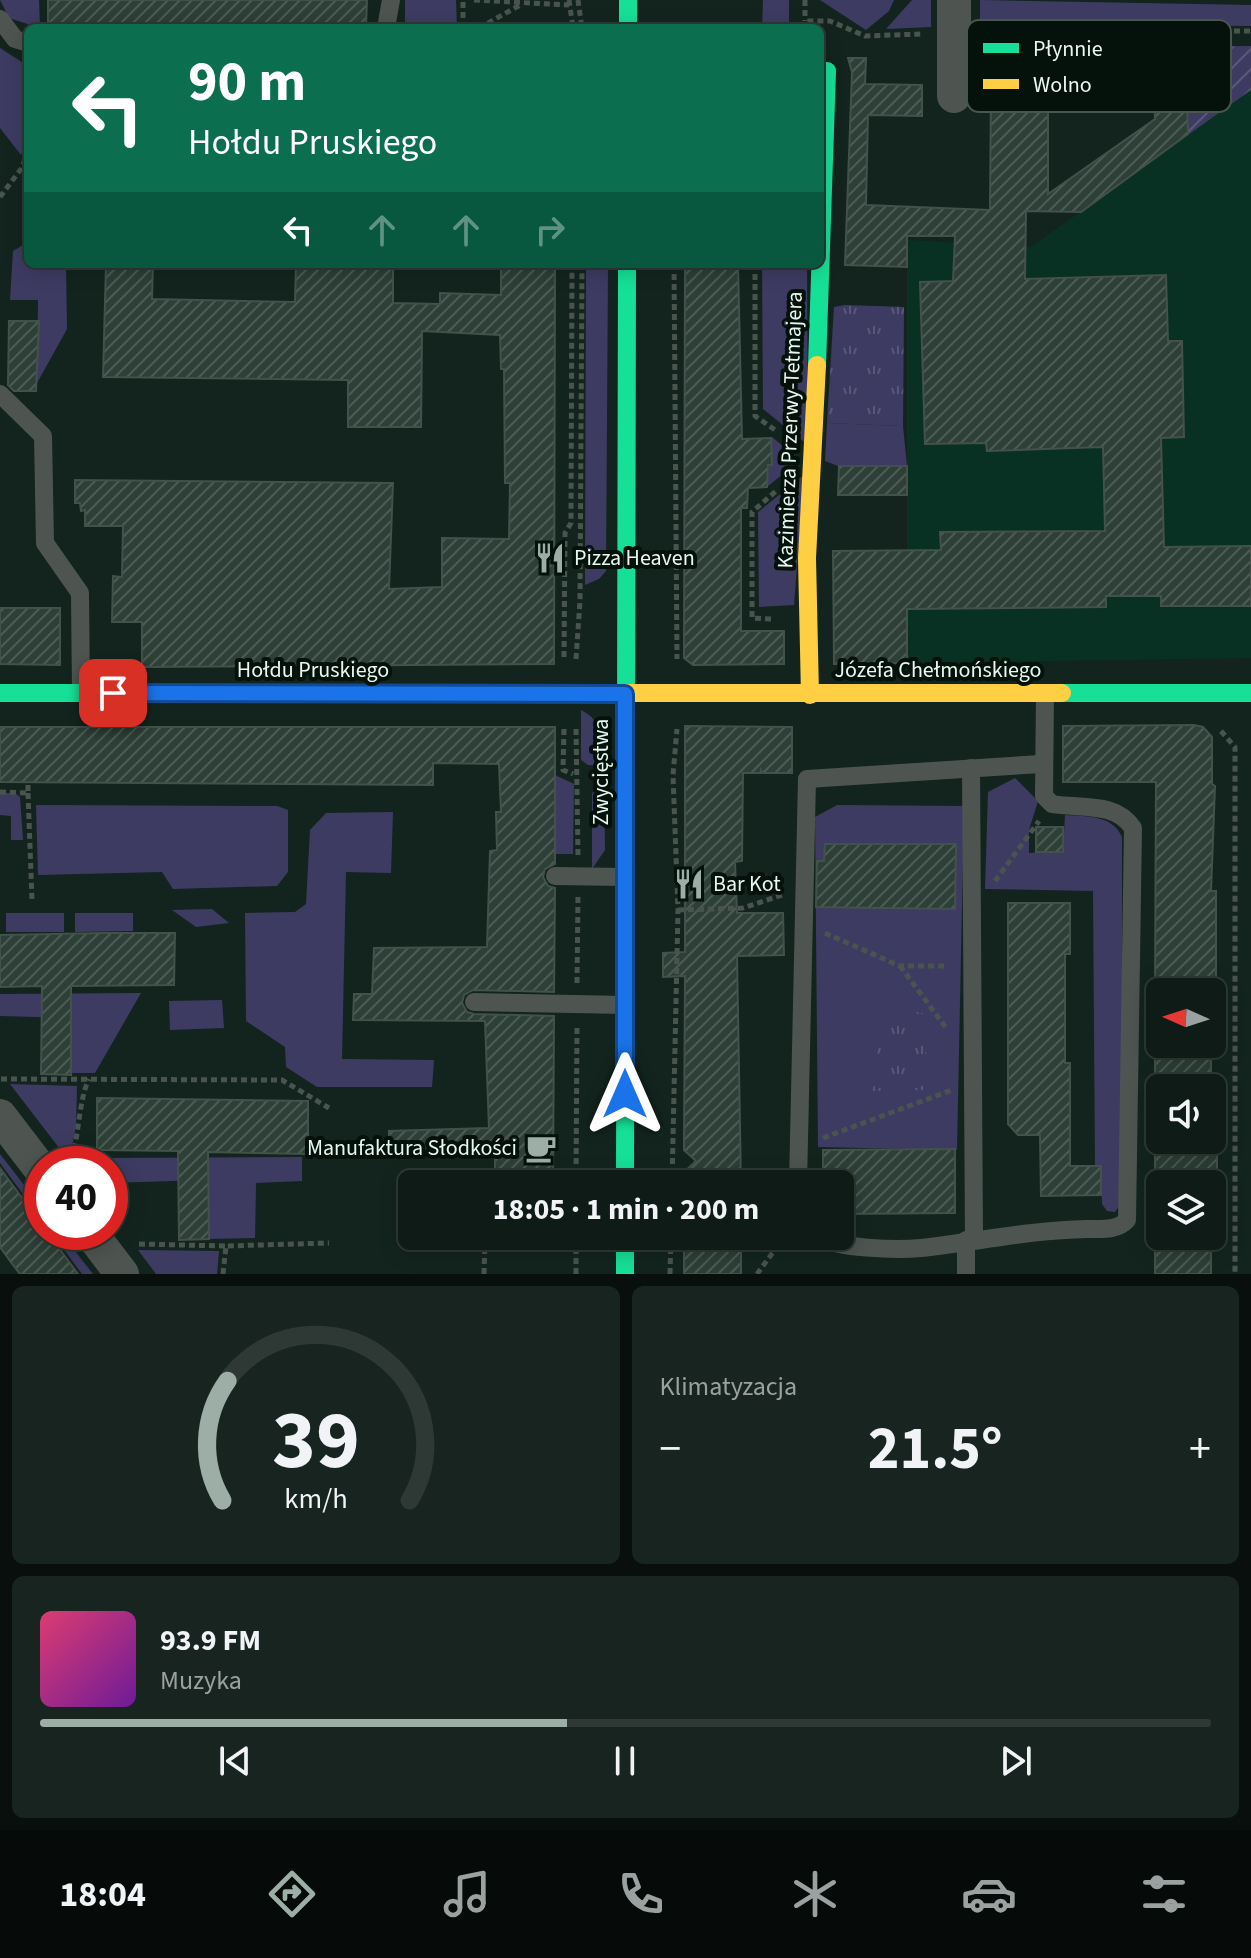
<!DOCTYPE html>
<html lang="pl">
<meta charset="utf-8">
<style>
body{margin:0;font-family:"Source Sans 3",sans-serif;background:#17241f;color:#f1f3f6;height:100vh;display:flex;flex-direction:column;font-size:30px;white-space:nowrap}
*{box-sizing:border-box;margin:0}
p{font-size:26px;color:#9ba1a1}
.icon{flex:none;width:44px;height:44px;fill:none;stroke:currentColor;stroke-width:2;stroke-linecap:round;stroke-linejoin:round}
.map{position:relative;height:1274px;overflow:hidden}
.side{display:flex;flex-direction:column;gap:12px;padding:12px;background:#080f0c;flex:1}
.side>*{flex:none}
.top-card{position:absolute;left:24px;top:24px;width:800px;height:244px;border-radius:12px;box-shadow:0 4px 20px #0003,0 0 0 2px #2e3935;background:#0b6e4f;color:#fff;overflow:hidden}
.needle{width:52px;rotate:273deg}
.buttons{position:absolute;left:1146px;top:978px;display:grid;gap:16px}
.buttons a{display:grid;place-items:center;width:80px;height:80px;border-radius:12px;background:#0e1b16;box-shadow:0 4px 20px #0003,0 0 0 2px #2e3935;font-size:40px}
.speed{position:absolute;left:24px;top:1146px;display:flex;gap:16px;font-size:40px;font-weight:700;text-align:center}
.speed>*{display:grid;place-content:center;width:104px;height:104px;border-radius:50%;background:#0e1b16;box-shadow:0 4px 20px #0003,0 0 0 2px #2e3935;line-height:1}
.speed .limit{border:12px solid #d22;background:#fff;color:#111}
.pin{position:absolute;display:grid;place-items:center;width:68px;height:68px;color:#fff;margin:-34px;border-radius:16px;box-shadow:0 4px 12px #0006}
.me{position:absolute;width:88px;margin:-44px;rotate:0deg;stroke-linejoin:round;filter:drop-shadow(0 0 6px #0008)}
.turn{display:flex;align-items:center;gap:28px;height:168px;padding:0 32px;font-size:36px}
.turn .icon{width:104px;height:104px;stroke-width:2.5}
.turn b{display:block;font-size:56px;line-height:68px}
.lanes{display:flex;align-items:center;height:76px;padding:0 32px;background:#0003;justify-content:center;gap:40px;direction:ltr}
.lanes .off{opacity:.35}
.big{font-size:60px;font-weight:700;line-height:1.1}
.side .widget{flex:1;display:flex;flex-direction:column;justify-content:center;gap:12px;min-width:0;padding:0 28px;border-radius:12px;background:#17241f}
.side .dial{align-items:center;gap:0}
.dial svg{height:208px;overflow:visible;fill:none;stroke:#2e3935;stroke-width:7;stroke-linecap:round;text-anchor:middle}
.dial text{fill:#f1f3f6;stroke:none}
.song{display:flex;align-items:center;gap:24px}
.cover{width:96px;height:96px;border-radius:12px;background:linear-gradient(135deg,hsl(340 70% 55%),hsl(280 70% 35%))}
.played{height:8px;border-radius:4px;background:linear-gradient(90deg,#9caea6 45%,#2e3935 45%)}
.keys{display:flex;justify-content:space-around;direction:ltr}
.heat{display:flex;justify-content:space-between;align-items:center;font-size:44px;direction:ltr}
.side .tiles{flex:1;display:grid;gap:12px;grid-template-columns:1fr 1fr}
.widget:last-child{grid-column:span 2}
.trip{position:absolute;left:398px;top:1170px;width:456px;height:80px;border-radius:12px;background:#0e1b16;box-shadow:0 4px 20px #0003,0 0 0 2px #2e3935;font-weight:700;line-height:80px;text-align:center}
.tab-bar{display:flex;height:128px;justify-content:space-around;align-items:center;background:#060b09;color:#9ba1a1}
.tab-bar .icon{width:56px;height:56px}
.tab-bar .current{color:#9caea6}
.tab-bar b{font-size:36px;color:#f1f3f6}
.map>svg:first-child{display:block}
.built{fill:#093123}
.grass{fill:#3e3b63}
.park{fill:url(#park-tufts)}
.garden{fill:url(#garden-furrows)}
.building{fill:url(#building-hatch);stroke:#43514b;stroke-width:2;fill-rule:evenodd}
.lines{fill:none;stroke-linecap:round;stroke-linejoin:round}
.path{stroke:#4a544f;stroke-width:5;stroke-dasharray:6 4;stroke-linecap:butt}
.lane{stroke:#4e5551;stroke-width:18}
.street{stroke:#4e5551;stroke-width:34}
.fast{stroke:#16e098;stroke-width:18}
.slow{stroke:#ffcf43;stroke-width:18}
.route-casing{stroke:#114b97;stroke-width:20}
.route{stroke:#1a73e8;stroke-width:14}
.labels{text-anchor:middle;dominant-baseline:central;stroke-width:8;stroke-linejoin:round;paint-order:stroke}
.street-label{font-size:22px;fill:#e6f8ef;stroke:#05110b}
.poi-label{font-size:22px;fill:#e6f8ef;stroke:#05110b;text-anchor:start}
.key{fill:#05110b;stroke:#48564f;stroke-width:2}
.key-label{font-size:22px;fill:#e6f8ef}
</style>
<div class="map">
<svg width="1251" height="1274" viewBox="0 0 1251 1274">
<defs>
<pattern id="park-tufts" width="24" height="20" patternUnits="userSpaceOnUse" patternTransform="scale(2)"><rect width="24" height="20" fill="#3e3b63"/><path d="M3 7l-1-3M5 7V3M7 7l1-3M15 17l-1-3M17 17v-4M19 17l1-3" fill="none" stroke="#5a587a"/></pattern>
<pattern id="garden-furrows" width="10" height="10" patternUnits="userSpaceOnUse" patternTransform="scale(2)"><rect width="10" height="10" fill="#3e3b63"/><path d="M-1 1l2-2M0 10L10 0M9 11l2-2" fill="none" stroke="#5a587a"/></pattern>
<pattern id="building-hatch" width="6" height="6" patternUnits="userSpaceOnUse" patternTransform="scale(2)"><rect width="6" height="6" fill="#2d3f37"/><path d="M-1 1l2-2M0 6l6-6M5 7l2-2" fill="none" stroke="#4b5c54"/></pattern>
</defs>
<rect width="100%" height="100%" fill="#13241e"/>
<!-- built -->
<polygon class="built" points="1251,90 1251,658 907,663 907,240 1031,247"/>
<!-- grass -->
<g class="grass">
<polygon points="0,0 39,0 40,28 9,18"/>
<polygon points="405,0 456,0 457,28 405,28"/>
<polygon points="763,0 789,0 789,27 762,28"/>
<polygon points="820,0 894,0 889,11 866,30"/>
<polygon points="912,0 931,0 931,27 886,29"/>
<polygon points="980,0 1251,5 1251,26 980,24"/>
<polygon points="0,48 28,66 28,136 21,155 0,128"/>
<polygon points="28,242 28,264 66,264 67,329 37,383 38,300 10,300 13,251"/>
<polygon points="586,264 608,264 606,571 599,579 585,585"/>
<polygon points="762,264 807,264 808,445 763,409"/>
<polygon points="827,423 903,426 907,466 838,466 825,461"/>
<polygon points="772,437 795,456 795,464 767,487"/>
<polygon points="804,475 794,605 759,607 758,512"/>
<path d="M581,710C604,722 605,742 604,766L588,765L581,760Z"/>
<polygon points="555,775 574,784 573,854 555,854"/>
<path d="M1015,778L1038,801L1029,830V853L1063,851L1065,815C1086,817 1112,814 1122,837V1202L1115,1212L1107,1211L1102,1204L1101,1166H1095L1093,891L985,889L988,792Z"/>
<polygon points="604,784 605,850 592,869 592,794 595,787"/>
<polygon points="0,793 15,793 20,797 23,840 11,840 11,816 0,815"/>
<polygon points="36,805 277,806 288,810 288,872 277,886 173,889 162,872 38,875"/>
<polygon points="837,805 964,806 957,1150 818,1147 815,817"/>
<polygon points="393,812 391,873 346,872 342,1059 434,1060 432,1087 317,1087 286,1067 285,1047 246,1021 245,913 295,912 306,904 310,830 326,813"/>
<polygon points="212,909 229,923 196,927 172,910"/>
<rect x="6" y="913" width="58" height="19"/>
<polygon points="75,913 133,913 133,931 75,932"/>
<polygon points="141,993 95,1073 71,1073 72,1018 0,1016 0,994"/>
<polygon points="222,1000 224,1028 170,1030 169,1001"/>
<polygon points="10,1084 77,1086 76,1126 71,1152 63,1153"/>
<polygon points="0,1154 42,1208 42,1220 0,1163"/>
<polygon points="302,1157 302,1181 256,1183 255,1238 207,1239 205,1180 110,1183 110,1164 99,1164 99,1158"/>
<polygon points="51,1232 60,1232 93,1274 82,1274"/>
<polygon points="138,1250 219,1251 217,1274 156,1274"/>
</g>
<!-- park -->
<g class="park">
<polygon points="845,305 904,307 903,426 827,423 834,307"/>
<polygon points="883,1006 926,1014 926,1090 873,1091"/>
</g>
<!-- garden -->
<polygon class="garden" points="1251,46 1251,90 1188,135 1185,47"/>
<!-- building -->
<g class="building">
<polygon points="48,0 367,0 366,28 48,28"/>
<path d="M1015,45L1185,47L1188,134L1081,212L1026,211L1025,279L1166,275L1168,341H1182L1184,437L1161,438L1164,547L1251,546V606H1161V596H1106V607L907,609V663L834,664L833,551L941,550L940,532L1105,531L1103,447L987,451L986,443L925,444L920,282L953,281L955,236H907V267L845,265L852,72L848,58H866L865,84L922,85V116L868,115L866,205L990,210L991,86H1014ZM1048,70H1123L1122,78H1153L1155,119L1048,194Z"/>
<polygon points="106,264 153,264 152,299 295,302 296,264 393,264 393,303 440,304 440,293 501,295 501,264 555,264 554,664 142,667 142,622 112,622 113,576 122,577 123,526 85,526 85,510 81,511 80,503 75,503 75,480 393,483 389,589 442,587 442,538 509,539 510,483 505,483 504,369 501,369 500,335 422,331 421,427 348,427 348,380 103,377"/>
<polygon points="685,264 738,264 742,439 771,438 772,465 768,465 767,487 748,488 747,508 741,508 741,631 784,631 784,664 693,665 684,658"/>
<polygon points="9,321 39,321 36,391 14,391 8,385"/>
<polygon points="839,466 907,466 907,495 838,495"/>
<polygon points="0,608 60,608 60,665 0,664"/>
<polygon points="685,726 792,727 792,773 763,773 761,770 761,773 743,773 742,861 735,862 737,913 783,913 784,955 737,956 741,1184 671,1184 696,1161 684,1150 685,976 663,977 663,953 685,952"/>
<polygon points="1063,726 1194,725 1203,727 1212,737 1212,784 1215,786 1211,891 1216,891 1216,992 1155,992 1156,782 1063,782"/>
<polygon points="0,727 555,727 555,864 545,869 543,877 548,886 555,888 554,992 473,990 464,995 462,1003 467,1012 474,1014 554,1016 553,1184 501,1184 501,1177 495,1177 495,1152 389,1152 389,1131 489,1128 485,1021 353,1020 354,994 372,994 374,948 487,947 490,851 497,850 496,812 501,812 499,764 433,763 433,785 0,782"/>
<rect x="1036" y="827" width="27" height="25"/>
<polygon points="825,844 956,844 955,909 816,907 817,861 824,861"/>
<polygon points="1008,903 1070,903 1070,954 1065,954 1065,1063 1070,1063 1070,1166 1101,1166 1101,1195 1041,1196 1040,1135 1018,1135 1008,1124"/>
<polygon points="106,933 175,933 174,985 71,986 71,1075 41,1074 42,986 0,987 0,935"/>
<rect x="1155" y="1044" width="56" height="44"/>
<polygon points="97,1098 308,1101 308,1154 208,1152 209,1239 179,1240 178,1151 97,1150"/>
<rect x="1155" y="1140" width="62" height="44"/>
<polygon points="955,1149 955,1213 840,1214 840,1184 823,1184 823,1150"/>
<polygon points="0,1168 42,1225 42,1232 47,1232 78,1274 20,1274 13,1265 0,1247"/>
<rect x="684" y="1236" width="57" height="38"/>
<rect x="1155" y="1236" width="56" height="38"/>
</g>
<g class="lines">
<!-- path -->
<g class="path">
<polyline points="474,0 569,5"/>
<polyline points="569,0 573,28"/>
<polyline points="578,0 582,28"/>
<polyline points="805,0 805,21"/>
<polyline points="463,28 463,0"/>
<polyline points="479,28 522,4"/>
<polyline points="802,28 805,21 830,21 865,36 922,34"/>
<polyline points="984,32 1251,31"/>
<polyline points="0,197 21,169 28,152"/>
<polyline points="674,264 677,659"/>
<polyline points="755,264 755,416 778,432"/>
<polyline points="771,619 752,618 752,512 776,491"/>
<polyline points="564,657 565,533 571,523 572,264"/>
<polyline points="576,659 580,601 582,264"/>
<polyline points="564,729 563,770 573,774"/>
<polyline points="576,729 578,855"/>
<polyline points="1221,731 1235,747 1235,1274"/>
<polyline points="0,792 28,793 28,781"/>
<polyline points="28,793 32,900"/>
<polyline points="995,881 1039,821"/>
<polyline points="678,910 743,908 782,895"/>
<polyline points="825,933 900,966 948,966"/>
<polyline points="900,966 947,1029"/>
<polyline points="577,983 578,897"/>
<polyline points="1,1079 282,1080 329,1108"/>
<polyline points="823,1138 952,1090"/>
<path d="M72,1159C79,1134 79,1099 89,1079"/>
<polyline points="576,1184 577,1025"/>
<polyline points="672,1184 678,910 673,775 677,729"/>
<polyline points="139,1244 226,1246"/>
<polyline points="223,1274 226,1246 329,1243"/>
<polyline points="484,1274 485,1240"/>
<polyline points="576,1274 576,1236"/>
<polyline points="670,1274 671,1236"/>
<polyline points="757,1274 785,1236"/>
</g>
<!-- lane -->
<g class="lane">
<polyline points="0,19 15,39 28,43"/>
<polyline points="386,28 391,0"/>
<polyline points="0,394 43,436 45,543 80,593 81,693"/>
<polyline points="971,768 974,1239"/>
<polyline points="555,876 625,877"/>
<polyline points="474,1002 625,1005"/>
<polyline points="798,1184 807,779 1041,764"/>
<path d="M818,1236C835,1249 898,1250 921,1248C976,1242 1030,1230 1087,1229C1101,1229 1117,1231 1127,1220L1133,828C1115,801 1081,809 1052,804L1044,796L1045,694"/>
<polyline points="966,1274 966,1240"/>
</g>
<!-- street -->
<g class="street">
<polyline points="954,0 954,96"/>
<polyline points="0,1116 42,1171"/>
<polyline points="90,1232 122,1274"/>
</g>
<!-- fast -->
<g class="fast">
<polyline points="628,0 628,28"/>
<polyline points="817,365 827,71"/>
<polyline points="0,693 614,693"/>
<polyline points="1062,693 1251,693"/>
<polyline points="625,1184 627,264"/>
<polyline points="625,1236 625,1274"/>
</g>
<!-- slow -->
<g class="slow">
<polyline points="614,693 1062,693"/>
<polyline points="810,695 807,558 817,365"/>
</g>
</g>
<g class="lines">
<!-- route casing -->
<g class="route-casing">
<polyline id="route" points="113,693 625,694 625,1094"/>
</g>
<!-- route -->
<use href="#route" class="route"/>
</g>
<!-- icons -->
<defs>
<g id="restaurant-bare" transform="scale(2.4)"><path d="M-5-6h1v4h1v-4h1v4h1v-4h1v5L-1.5 .5V6h-2V.5L-5-1ZM5-6V6H3V1.5H1.5Q1.5-4 5-6Z" fill="#9caea6" stroke="#05110b" stroke-width="2.5" paint-order="stroke"/></g>
<g id="cafe-bare" transform="scale(2.4)"><path d="M-5.5-4.5H6V0H3Q3 3.5 0 3.5H-2.5Q-5.5 3.5-5.5 0ZM3-3.2v2h1.7v-2ZM-6 4.5H4V6H-6Z" fill="#9caea6" stroke="#05110b" stroke-width="2.5" paint-order="stroke"/></g>
</defs>
<g fill-rule="evenodd">
<use href="#restaurant-bare" x="550" y="558"/>
<use href="#restaurant-bare" x="689" y="884"/>
<use href="#cafe-bare" x="541" y="1148"/>
</g>
<g class="labels">
<!-- street labels -->
<g class="street-label">
<text transform="translate(790 430) rotate(-88)">Kazimierza Przerwy-Tetmajera</text>
<text x="313" y="670">Hołdu Pruskiego</text>
<text x="938" y="670">Józefa Chełmońskiego</text>
<text transform="translate(601 772) rotate(-90)">Zwycięstwa</text>
</g>
<!-- poi labels -->
<g class="poi-label">
<text x="574" y="558">Pizza Heaven</text>
<text x="713" y="884">Bar Kot</text>
<text x="517" y="1148" text-anchor="end">Manufaktura Słodkości</text>
</g>
</g>
<!-- legend -->
<rect x="967" y="20" width="264" height="92" rx="12" class="key"/>
<rect x="983" y="43" width="36" height="10" fill="#16e098"/>
<rect x="983" y="79" width="36" height="10" fill="#ffcf43"/>
<g class="key-label">
<text x="1033" y="56">Płynnie</text>
<text x="1033" y="92">Wolno</text>
</g>
</svg>
<div class="buttons">
<a><svg class="needle" viewBox="-14 -14 28 28"><path d="M0-13l5 13h-10z" fill="#e53935"/><path d="M0 13l5-13h-10z" fill="#9ba1a1"/></svg></a>
<a><svg class="icon" aria-label="sound" viewBox="0 0 24 24"><path d="M4 9h4l5-4v14l-5-4H4zM17 9q2 3 0 6"/></svg></a>
<a><svg class="icon" aria-label="layers" viewBox="0 0 24 24"><path d="M12 4l9 5-9 5-9-5zM3 14l9 5 9-5"/></svg></a>
</div>
<div class="speed"><div class="limit">40</div></div>
<div class="pin" style="left:113px;top:693px;background:#d93025"><svg class="icon" aria-label="arrive" viewBox="0 0 24 24"><path d="M6 21V4h12l-3 4 3 4H6"/></svg></div>
<svg class="me" style="left:625px;top:1094px" viewBox="-20 -20 40 40"><path d="M0-17L14 15 0 8-14 15z" fill="#1a73e8" stroke="#fff" stroke-width="4"/></svg>
<div class="trip">18:05 · 1 min · 200 m</div>
<div class="top-card">
<div class="turn"><svg class="icon" aria-label="left" viewBox="0 0 24 24"><path d="M17 20v-9H6M10 6l-5 5 5 5"/></svg><div><b>90 m</b>Hołdu Pruskiego</div></div>
<div class="lanes"><svg class="icon" aria-label="left" viewBox="0 0 24 24"><path d="M17 20v-9H6M10 6l-5 5 5 5"/></svg><svg class="icon off" aria-label="ahead" viewBox="0 0 24 24"><path d="M12 20V5M6 11l6-6 6 6"/></svg><svg class="icon off" aria-label="ahead" viewBox="0 0 24 24"><path d="M12 20V5M6 11l6-6 6 6"/></svg><svg class="icon off" aria-label="right" viewBox="0 0 24 24"><path d="M7 20v-9h11M14 6l5 5-5 5"/></svg></div>
</div>
</div>
<section class="side">
<div class="tiles">
<div class="widget dial"><svg viewBox="0 0 100 80">
<path d="M14 69A42 42 0 1 1 86 69"/>
<path d="M14 69A42 42 0 0 1 16 23" stroke="#9caea6"/>
<text x="50" y="56" font-size="32" font-weight="700">39</text>
<text x="50" y="72" font-size="11">km/h</text>
</svg></div>
<div class="widget"><p>Klimatyzacja</p>
<div class="heat"><a>−</a><b class="big">21.5°</b><a>+</a></div>
</div>
<div class="widget">
<div class="song"><i class="cover"></i><div><b>93.9 FM</b><p>Muzyka</p></div></div>
<div class="played"></div>
<div class="keys"><svg class="icon" aria-label="previous" viewBox="0 0 24 24"><path d="M18 5L8 12l10 7zM5 5v14"/></svg><svg class="icon" aria-label="pause" viewBox="0 0 24 24"><path d="M8 5v14M16 5v14"/></svg><svg class="icon" aria-label="next" viewBox="0 0 24 24"><path d="M6 5l10 7-10 7zM19 5v14"/></svg></div>
</div>
</div>
</section>
<nav class="tab-bar">
<b>18:04</b>
<svg class="icon current" aria-label="directions" viewBox="0 0 24 24"><path d="M12 3l9 9-9 9-9-9zM9 14v-3h6M13 9l2 2-2 2"/></svg>
<svg class="icon" aria-label="music" viewBox="0 0 24 24"><path d="M9 18V5l10-2v13"/><circle cx="6" cy="18" r="3"/><circle cx="16" cy="16" r="3"/></svg>
<svg class="icon" aria-label="phone" viewBox="0 0 24 24"><path d="M5 4h4l2 5-3 2q2 4 5 5l2-3 5 2v4C11 20 4 13 5 4z"/></svg>
<svg class="icon" aria-label="climate" viewBox="0 0 24 24"><path d="M12 3v18M4 7l16 10M4 17L20 7"/></svg>
<svg class="icon" aria-label="car" viewBox="0 0 24 24"><path d="M5 17H2v-5l4-1 3-4h7l3 4 3 1v5h-3M9 17h6M6 11h13"/><circle cx="7" cy="17" r="2"/><circle cx="17" cy="17" r="2"/></svg>
<svg class="icon" aria-label="filters" viewBox="0 0 24 24"><path d="M4 7h16M4 17h16"/><circle cx="9" cy="7" r="2"/><circle cx="15" cy="17" r="2"/></svg>
</nav>
